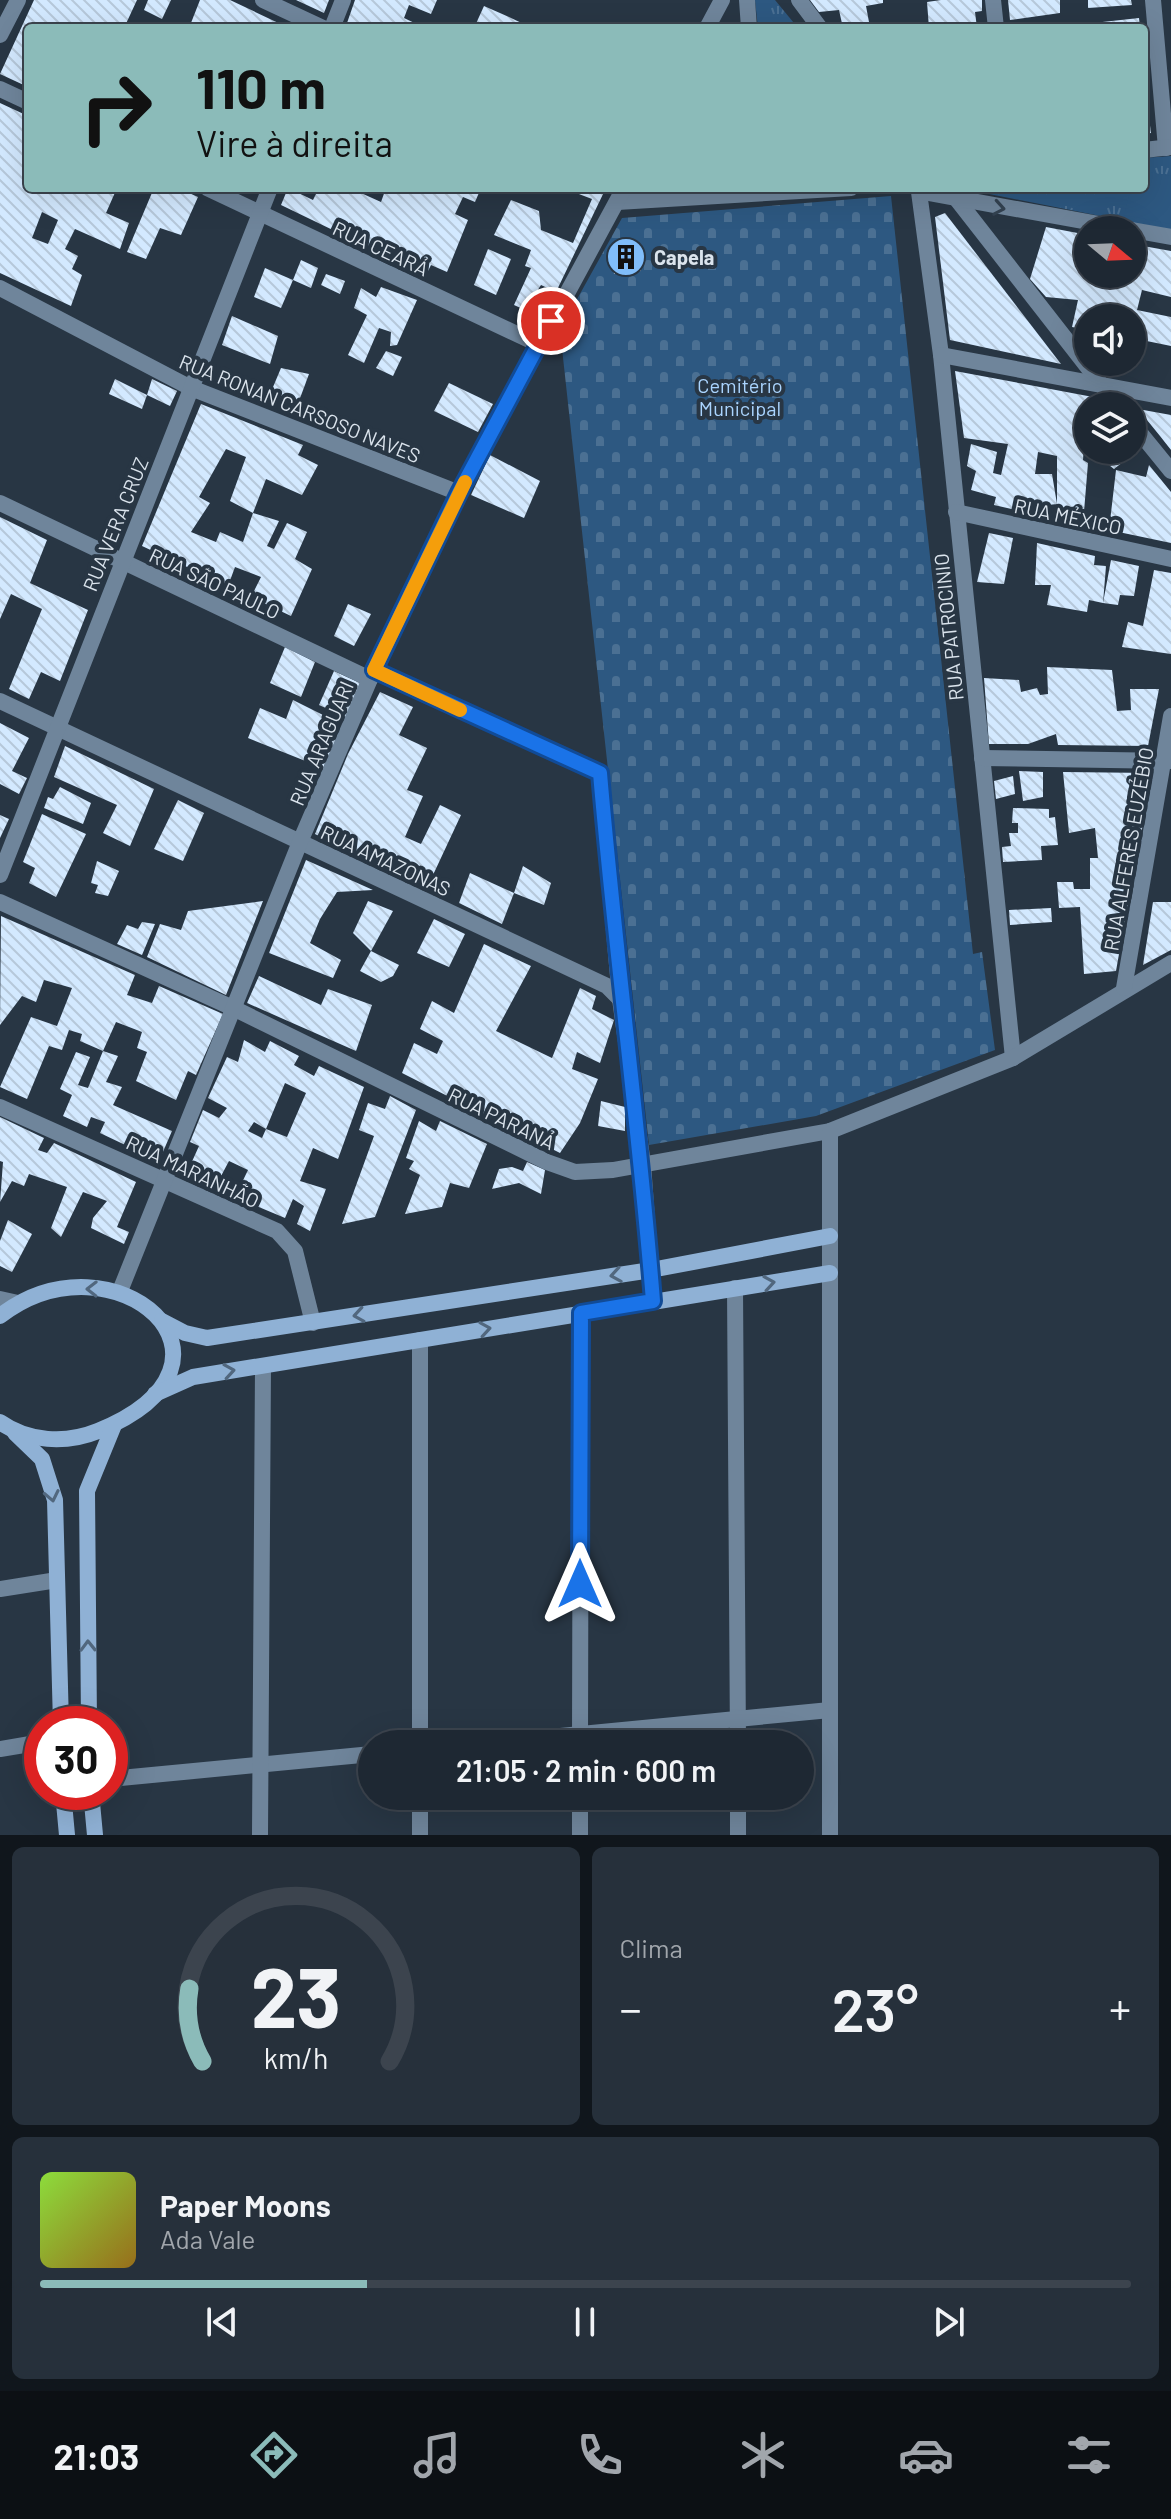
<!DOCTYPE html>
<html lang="pt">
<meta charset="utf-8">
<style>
body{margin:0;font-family:Barlow,sans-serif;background:#26303b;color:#f1f3f6;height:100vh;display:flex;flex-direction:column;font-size:30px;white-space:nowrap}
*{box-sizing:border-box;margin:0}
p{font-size:26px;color:#a1a6ac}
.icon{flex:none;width:44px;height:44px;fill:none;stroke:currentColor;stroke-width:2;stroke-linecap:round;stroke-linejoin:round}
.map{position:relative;height:1835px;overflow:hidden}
.panel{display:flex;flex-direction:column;gap:12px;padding:12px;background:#10161c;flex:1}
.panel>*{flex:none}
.top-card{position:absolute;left:24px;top:24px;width:1124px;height:168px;border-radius:8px;box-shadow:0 8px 32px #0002,0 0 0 2px #3c444e;background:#8bbbb9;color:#111;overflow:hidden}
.needle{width:52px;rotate:109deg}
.controls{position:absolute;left:1074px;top:216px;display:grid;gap:16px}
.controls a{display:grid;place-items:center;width:72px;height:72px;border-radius:50%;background:#1e2833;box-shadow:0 8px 32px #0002,0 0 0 2px #3c444e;font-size:40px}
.speed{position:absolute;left:24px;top:1706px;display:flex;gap:16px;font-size:40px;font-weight:700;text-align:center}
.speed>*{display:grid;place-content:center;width:104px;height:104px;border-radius:50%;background:#1e2833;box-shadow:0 8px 32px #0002,0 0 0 2px #3c444e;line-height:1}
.speed .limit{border:12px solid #d22;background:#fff;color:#111}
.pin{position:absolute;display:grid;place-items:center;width:68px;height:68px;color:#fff;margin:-34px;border:4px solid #fff;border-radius:50%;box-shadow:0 2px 8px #0007}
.me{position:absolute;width:88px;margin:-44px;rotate:0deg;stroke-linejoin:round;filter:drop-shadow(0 0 6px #0008)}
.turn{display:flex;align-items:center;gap:28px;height:168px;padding:0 40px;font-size:36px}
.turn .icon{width:104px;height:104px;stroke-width:2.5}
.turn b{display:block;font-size:56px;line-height:68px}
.big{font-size:60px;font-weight:600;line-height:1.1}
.panel .card{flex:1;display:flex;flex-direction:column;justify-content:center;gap:12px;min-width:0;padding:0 28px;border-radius:12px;background:#26303b}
.panel .dial{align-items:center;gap:0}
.dial svg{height:208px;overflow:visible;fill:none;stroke:#3c444e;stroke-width:7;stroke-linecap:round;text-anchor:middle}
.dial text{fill:#f1f3f6;stroke:none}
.song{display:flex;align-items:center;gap:24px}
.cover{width:96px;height:96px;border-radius:12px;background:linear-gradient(135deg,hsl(90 70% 55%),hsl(40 70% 35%))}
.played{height:8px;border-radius:4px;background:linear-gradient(90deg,#8bbbb9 30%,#3c444e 30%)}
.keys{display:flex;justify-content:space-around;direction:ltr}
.heat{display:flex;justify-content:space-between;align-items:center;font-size:44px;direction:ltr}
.panel .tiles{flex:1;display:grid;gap:12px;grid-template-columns:1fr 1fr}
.card:last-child{grid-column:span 2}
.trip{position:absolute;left:358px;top:1730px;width:456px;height:80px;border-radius:40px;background:#1e2833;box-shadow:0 8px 32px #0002,0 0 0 2px #3c444e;font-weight:600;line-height:80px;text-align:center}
.menu{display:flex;height:128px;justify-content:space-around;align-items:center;background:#0c1014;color:#a1a6ac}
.menu .icon{width:56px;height:56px}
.menu .current{color:#8bbbb9}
.menu b{font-size:36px;color:#f1f3f6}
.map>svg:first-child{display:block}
.grass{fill:url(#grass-tufts)}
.cemetery{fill:url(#cemetery-stones)}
.garden{fill:#2d5881}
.building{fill:url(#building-back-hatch);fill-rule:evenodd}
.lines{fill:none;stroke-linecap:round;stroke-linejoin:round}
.street{stroke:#6f859b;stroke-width:16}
.secondary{stroke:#8fb1d5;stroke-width:16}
.oneway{stroke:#334251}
.oneway2{stroke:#51677e}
.route-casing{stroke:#114b97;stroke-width:20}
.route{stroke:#1a73e8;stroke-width:14}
.slow{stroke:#f59e0b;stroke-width:14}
.labels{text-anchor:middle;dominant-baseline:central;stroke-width:8;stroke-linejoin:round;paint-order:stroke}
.street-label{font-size:20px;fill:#dbe4ed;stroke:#283644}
.poi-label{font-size:20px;font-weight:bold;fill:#dbe4ed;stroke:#283644;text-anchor:start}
.park-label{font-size:20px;fill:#aad4fe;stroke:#283644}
</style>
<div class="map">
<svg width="1171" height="1835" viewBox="0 0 1171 1835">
<defs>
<pattern id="grass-tufts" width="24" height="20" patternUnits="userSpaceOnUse" patternTransform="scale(2)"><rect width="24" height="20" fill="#2d5881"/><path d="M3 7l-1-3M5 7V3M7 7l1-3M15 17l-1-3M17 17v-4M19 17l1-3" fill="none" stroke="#4b7093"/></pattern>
<pattern id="cemetery-stones" width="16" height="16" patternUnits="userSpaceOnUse" patternTransform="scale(2)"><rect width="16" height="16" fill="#2d5881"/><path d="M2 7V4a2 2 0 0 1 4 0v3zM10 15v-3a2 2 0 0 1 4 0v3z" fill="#4b7093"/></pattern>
<pattern id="building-back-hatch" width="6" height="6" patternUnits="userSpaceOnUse" patternTransform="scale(2)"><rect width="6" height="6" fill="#d3e9ff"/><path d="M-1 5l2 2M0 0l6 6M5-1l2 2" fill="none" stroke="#b6c8da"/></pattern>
</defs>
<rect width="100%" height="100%" fill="#283644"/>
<!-- grass -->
<g class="grass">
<polygon points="755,0 775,0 798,28 758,28"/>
<polygon points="1171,156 1171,230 959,188 1144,188 1144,158"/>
</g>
<!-- cemetery -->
<polygon class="cemetery" points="891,196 973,954 982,952 995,1050 816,1116 649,1145 560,330 622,218"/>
<!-- garden -->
<polygon class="garden" points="1144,171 1171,176 1171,224 1124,215 1131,188 1144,188"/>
<!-- building -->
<g class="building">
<polygon points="34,0 137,0 124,28 28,28 28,87 0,74"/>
<polygon points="148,0 171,0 162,19 144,10"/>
<polygon points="200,0 230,0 289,28 189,28"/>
<polygon points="296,0 329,0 324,13"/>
<polygon points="355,0 437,0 431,14 409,5 404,18 425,28 358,28 347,23"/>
<polygon points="810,0 883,0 883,3 866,6 869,22 843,28 839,10 819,12"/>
<polygon points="941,0 982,0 982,11 975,12 977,28 929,28 927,2"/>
<polygon points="1008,0 1060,0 1060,13 1010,20"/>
<polygon points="1088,0 1131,0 1132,5 1088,8"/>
<polygon points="484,6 509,17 532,28 474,28"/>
<polygon points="1139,18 1140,28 1075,28 1075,25"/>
<polygon points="1144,82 1151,133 1144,134"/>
<path d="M0,103L28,116V188H117L106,213L129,223L120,249L75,229L65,249L78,256L72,269L82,275L71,306L0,273ZM42,212L58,220L48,244L32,238Z"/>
<polygon points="154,188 178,188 198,197 181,235 160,228 146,259 127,252"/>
<polygon points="288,188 313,200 317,192 308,188 363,188 361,193 381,202 386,188 481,188 475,202 463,197 455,214 468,220 447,272 431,265 426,275 281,205"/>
<polygon points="563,188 605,190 556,292 541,285 525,310 514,305 531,268 525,266 531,250 494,235 511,200 539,211 541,230 573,243 592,199"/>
<polygon points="945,213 1061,364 950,340 935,217"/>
<polygon points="1046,227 1088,235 1088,274 1132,274 1132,244 1171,251 1171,297 1142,290 1137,310 1171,317 1171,346 1132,338 1132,318 1088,318 1088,330 1072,327 1078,300 1046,297 1030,279"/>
<polygon points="637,241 641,271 614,274 611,244"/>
<polygon points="488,249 511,259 496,295 474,285"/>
<polygon points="301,260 318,268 311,288 293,280"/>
<polygon points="265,268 293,280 281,308 254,297"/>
<polygon points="326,274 345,281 340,294 321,285"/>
<polygon points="381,287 417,300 397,345 390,346 391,332 379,328 364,363 348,355 367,315 354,308 361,288 376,297"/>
<polygon points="232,316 278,336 270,364 222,345"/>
<polygon points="386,351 402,357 393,376 376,368"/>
<polygon points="281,368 309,374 296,409 268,399"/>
<polygon points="955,371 1093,397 1101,406 1088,406 1088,448 1084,443 1083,460 1088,463 1083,524 1057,519 1057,456 1038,452 1035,474 1052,474 1057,504 1030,507 1029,513 994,505 996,497 971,490 976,471 967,466 971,444 997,452 993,473 1001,475 1008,444 964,438"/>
<polygon points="115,379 147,395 142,409 109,394"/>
<polygon points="152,379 177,391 170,406 147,395"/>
<polygon points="449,383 493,404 478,432 434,411"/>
<polygon points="201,404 303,445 298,455 318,465 302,495 266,479 253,513 230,501 246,457 226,449 199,497 210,503 191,532 216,542 220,532 243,542 253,513 279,521 267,546 274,549 287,523 307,532 295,559 312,569 291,616 251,597 261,577 235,567 228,586 142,546"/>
<polygon points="1138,409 1171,415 1171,450 1160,436"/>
<polygon points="1132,444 1137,451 1114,469 1090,450 1132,450"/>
<polygon points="490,455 540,481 524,518 471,495"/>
<polygon points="1149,465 1171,492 1171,543 1109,530 1116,470 1146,477"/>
<polygon points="0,517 47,540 30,583 88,610 60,681 41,672 29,699 9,689 42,609 11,594 0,619"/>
<polygon points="989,533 1013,538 1004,584 977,582"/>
<polygon points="1037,543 1095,556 1094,565 1106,566 1103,603 1089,600 1087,612 1047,605 1051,585 1035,585"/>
<polygon points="1111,560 1139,566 1134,596 1120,595 1118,605 1103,603"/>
<polygon points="1154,570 1171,573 1171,654 1122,647 1128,622 1143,626"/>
<polygon points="348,604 371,614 354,646 334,636"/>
<polygon points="285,647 315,662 301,697 270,683"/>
<polygon points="1047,667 1112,670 1117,711 1131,710 1130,689 1159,689 1148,746 1058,745 1056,734 1028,744 989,744 984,678 1019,680 1021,692 1037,688 1040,695 1048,694"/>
<polygon points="334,671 360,683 346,717 319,705"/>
<polygon points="380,692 413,707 399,735 427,748 407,790 423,796 405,837 421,844 440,805 461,815 426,890 405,878 411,866 394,860 390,870 315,834 348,754"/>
<polygon points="293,700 331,719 325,736 336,740 323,768 248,738 260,708 286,719"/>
<polygon points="0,723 29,738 12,771 27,778 19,794 0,784"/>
<polygon points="65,746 154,789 130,846 103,833 117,805 54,777"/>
<polygon points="1019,771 1043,772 1043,797 1023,801"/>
<polygon points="1063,772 1152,773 1137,857 1128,857 1127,886 1131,886 1116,971 1084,974 1080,907 1059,908 1057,882 1073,882 1074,889 1090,889 1090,858 1098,858 1095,828 1069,833"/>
<polygon points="1013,776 1015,794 996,799 994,781"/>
<polygon points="60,787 91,803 83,824 44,808 48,797 53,799"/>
<polygon points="178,800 204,813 183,861 154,849"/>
<polygon points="1013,808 1049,809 1049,818 1055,817 1058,845 1041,846 1042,860 1003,862 1002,847 1011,846 1009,833 1018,833 1018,823 1012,823"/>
<polygon points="42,814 86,834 56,897 29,883 35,868 23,862"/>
<polygon points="0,815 9,819 0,838"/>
<polygon points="306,860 373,890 337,892 320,919 310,943 341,960 333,978 269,953"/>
<polygon points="97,861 119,871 108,896 95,893 98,885 91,883"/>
<polygon points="523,866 551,883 544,905 514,893"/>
<polygon points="470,873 514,893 502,924 459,903"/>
<polygon points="263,901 226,995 147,957 160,924 181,930 188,911"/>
<polygon points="368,901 393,911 371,951 353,933"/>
<polygon points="1153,902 1171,902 1171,950 1143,965"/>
<polygon points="1051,908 1052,922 1010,925 1009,910"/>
<polygon points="1,916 135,975 127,995 152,1003 159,986 223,1014 196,1075 188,1071 176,1100 136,1081 147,1052 137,1048 142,1032 116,1022 103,1051 80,1041 82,1034 69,1030 62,1050 49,1046 27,1099 0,1087 31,1017 57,1026 72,988 44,980 36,1002 22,996 0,1025"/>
<polygon points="434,919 465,934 449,967 417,953"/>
<polygon points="142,922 155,924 142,955 117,944 127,925 138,929"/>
<polygon points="484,944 531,966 496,1031 552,1058 580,988 596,996 592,1009 614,1020 600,1063 577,1052 572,1069 598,1079 580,1123 560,1153 402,1073 414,1043 437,1054 443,1041 420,1029 432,1001 454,1013"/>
<polygon points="371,951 399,965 393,976 381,982 360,971"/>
<polygon points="259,976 321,1005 328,989 372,1005 356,1051 247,1003"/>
<path d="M244,1040L265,1052L270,1041L299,1056L294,1065L314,1076L319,1066L364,1087L338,1159L313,1148L300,1181L326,1189L310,1231L297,1224L304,1206L293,1199L285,1218L235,1197L248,1170L229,1161L220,1178L190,1166L199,1146L190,1142L203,1110L219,1118L227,1108L208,1098L227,1057L238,1062ZM285,1083L306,1093L287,1137L266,1129L262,1138L248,1131L254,1122L266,1129Z"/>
<polygon points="103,1051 118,1056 106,1082 122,1087 113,1105 172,1131 159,1161 100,1133 105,1122 91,1117 87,1127 63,1116 72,1095 60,1089 76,1052 90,1057 78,1085 88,1088"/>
<polygon points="390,1096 416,1110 375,1217 342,1224 374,1136 359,1130 368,1103 385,1109"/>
<polygon points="601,1101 625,1107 625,1131 598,1126"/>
<polygon points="0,1117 44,1138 38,1150 47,1153 54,1143 136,1182 117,1227 129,1232 124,1244 91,1228 93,1218 107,1201 83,1192 61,1237 51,1228 67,1187 29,1174 24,1186 12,1181 0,1202 3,1162 0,1161"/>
<polygon points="419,1121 436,1131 440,1121 487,1144 469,1188 450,1183 442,1207 405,1214 420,1175 409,1169 414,1161 406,1158"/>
<polygon points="527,1162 545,1170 541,1194 519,1183 492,1189 499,1169 512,1167 523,1171"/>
<polygon points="8,1220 32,1234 12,1272 0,1266 0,1241"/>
</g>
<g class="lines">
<!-- street -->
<g class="street">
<polyline points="263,0 323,28"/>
<polyline points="747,0 749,28"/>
<polyline points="799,0 820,28"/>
<polyline points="993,0 996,28"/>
<polyline points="1153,0 1166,148"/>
<polyline points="332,28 343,0"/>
<polyline points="707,28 722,0"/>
<polyline points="0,35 18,0"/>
<polyline points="0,89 28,102"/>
<polyline points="1144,150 1171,147"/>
<polyline points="207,188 538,344"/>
<polyline points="948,188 1118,406"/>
<polyline points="919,192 941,355 1013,1058"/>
<polyline points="923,192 1132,230"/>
<polyline points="617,202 851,188"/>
<polyline points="1132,230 1171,237"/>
<polyline points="0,288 191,388 459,493"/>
<polyline points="941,355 1171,398"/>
<polyline points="1132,423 1171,471"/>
<polyline points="0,503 370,679"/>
<polyline points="956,512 1171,559"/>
<polyline points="374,670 600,773 620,999 643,1164 653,1301"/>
<polyline points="0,701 607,986 620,999"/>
<polyline points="982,758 1171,761"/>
<polyline points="0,875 270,188"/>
<polyline points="0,902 233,1008 547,1162 575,1172 613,1170 830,1131 1013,1058 1171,963"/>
<polyline points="1124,988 1171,716"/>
<polyline points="0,1107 277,1231 295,1251 313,1323"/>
<polyline points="735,1288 738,1744"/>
<polyline points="120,1291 300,842 370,679 459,493 624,188"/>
<polyline points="0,1299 18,1303"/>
<polyline points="420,1340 420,1744"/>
<polyline points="0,1589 57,1580"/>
<polyline points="477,1744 830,1710"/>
<polyline points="580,1744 581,1313"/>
<polyline points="0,1749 42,1742"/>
<polyline points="110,1779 372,1754"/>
<polyline points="420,1796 420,1835"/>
<polyline points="738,1796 738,1835"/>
<polyline points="260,1835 263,1366"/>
<polyline points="580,1835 580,1796"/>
<polyline points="830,1835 830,1131"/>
</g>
<!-- secondary -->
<g class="secondary">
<path d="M0,1316C114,1228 267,1362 98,1431C66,1444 28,1442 0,1422"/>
<polyline points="162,1321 185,1333 207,1338 651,1270 830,1236"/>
<polyline points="155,1394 193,1377 830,1273"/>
<polyline points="15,1433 42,1459 55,1500 61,1724"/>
<polyline points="89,1724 87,1491 114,1425"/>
<polyline points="63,1792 67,1835"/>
<polyline points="91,1792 95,1835"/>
</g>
</g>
<!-- one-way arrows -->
<defs><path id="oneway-chevron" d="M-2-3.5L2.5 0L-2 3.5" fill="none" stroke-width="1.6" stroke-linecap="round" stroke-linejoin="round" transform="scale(2)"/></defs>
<use class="oneway" href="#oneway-chevron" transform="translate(999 208) rotate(10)"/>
<g class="oneway2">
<use href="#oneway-chevron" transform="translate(616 1275) rotate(171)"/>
<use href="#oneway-chevron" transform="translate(769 1283) rotate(-9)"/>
<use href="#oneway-chevron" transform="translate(92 1289) rotate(-179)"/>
<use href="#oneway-chevron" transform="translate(359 1315) rotate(171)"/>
<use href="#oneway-chevron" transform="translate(485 1329) rotate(-9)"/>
<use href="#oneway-chevron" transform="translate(229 1371) rotate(-9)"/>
<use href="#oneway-chevron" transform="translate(52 1496) rotate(78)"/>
<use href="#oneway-chevron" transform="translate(88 1646) rotate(-91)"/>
</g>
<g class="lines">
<!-- route casing -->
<g class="route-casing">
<path id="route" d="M551,321L459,493L374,670L600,773C615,950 639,1125 653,1301L581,1313L580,1584"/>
</g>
<!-- route -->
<use href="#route" class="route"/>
<!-- slow -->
<polyline class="slow" points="460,710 374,670 465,482"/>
</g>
<!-- icons -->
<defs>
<g id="building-disc" transform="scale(2)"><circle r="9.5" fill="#80bdfa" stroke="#283644"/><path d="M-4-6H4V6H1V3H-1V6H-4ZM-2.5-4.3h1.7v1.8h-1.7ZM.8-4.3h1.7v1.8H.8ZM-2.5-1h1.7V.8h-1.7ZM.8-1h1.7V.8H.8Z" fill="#111"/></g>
</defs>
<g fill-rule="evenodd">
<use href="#building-disc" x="626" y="257"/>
</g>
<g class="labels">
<!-- street labels -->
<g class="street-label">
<text transform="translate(381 248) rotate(25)">RUA CEARÁ</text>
<text transform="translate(300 408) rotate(22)">RUA RONAN CARSOSO NAVES</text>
<text transform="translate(1068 516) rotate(12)">RUA MÉXICO</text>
<text transform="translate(115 524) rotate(-68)">RUA VERA CRUZ</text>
<text transform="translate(215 583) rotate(25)">RUA SÃO PAULO</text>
<text transform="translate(948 627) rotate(-96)">RUA PATROCINIO</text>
<text transform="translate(321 743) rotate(-67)">RUA ARAGUARI</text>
<text transform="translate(1128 849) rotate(-80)">RUA ALFERES EUZÉBIO</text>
<text transform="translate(386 860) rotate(25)">RUA AMAZONAS</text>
<text transform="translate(502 1118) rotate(26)">RUA PARANÁ</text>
<text transform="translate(193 1171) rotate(25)">RUA MARANHÃO</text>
</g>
<!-- poi labels -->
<g class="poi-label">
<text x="654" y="257">Capela</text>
</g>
<!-- park labels -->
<g class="park-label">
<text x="740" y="385">Cemitério<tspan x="740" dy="23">Municipal</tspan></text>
</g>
</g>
</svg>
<div class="controls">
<a><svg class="needle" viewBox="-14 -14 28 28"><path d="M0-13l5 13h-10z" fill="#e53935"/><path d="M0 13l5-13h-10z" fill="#a1a6ac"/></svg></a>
<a><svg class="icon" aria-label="sound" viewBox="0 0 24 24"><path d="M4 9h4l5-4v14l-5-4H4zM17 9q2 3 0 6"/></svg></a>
<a><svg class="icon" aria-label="layers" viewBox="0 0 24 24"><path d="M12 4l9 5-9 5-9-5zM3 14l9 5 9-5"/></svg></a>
</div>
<div class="speed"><div class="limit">30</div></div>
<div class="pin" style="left:551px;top:321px;background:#d93025"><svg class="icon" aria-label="arrive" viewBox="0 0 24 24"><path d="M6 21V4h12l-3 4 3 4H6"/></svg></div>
<svg class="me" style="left:580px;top:1584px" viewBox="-20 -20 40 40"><path d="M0-17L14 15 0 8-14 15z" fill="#1a73e8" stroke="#fff" stroke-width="4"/></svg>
<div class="trip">21:05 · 2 min · 600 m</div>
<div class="top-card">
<div class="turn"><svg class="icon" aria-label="right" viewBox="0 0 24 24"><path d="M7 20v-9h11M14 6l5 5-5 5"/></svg><div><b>110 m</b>Vire à direita</div></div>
</div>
</div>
<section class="panel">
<div class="tiles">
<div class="card dial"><svg viewBox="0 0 100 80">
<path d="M14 69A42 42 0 1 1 86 69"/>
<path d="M14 69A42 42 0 0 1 9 41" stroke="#8bbbb9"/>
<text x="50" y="56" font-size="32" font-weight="700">23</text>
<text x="50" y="72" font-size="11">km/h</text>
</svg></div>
<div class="card"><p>Clima</p>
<div class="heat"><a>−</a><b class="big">23°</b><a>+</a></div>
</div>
<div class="card">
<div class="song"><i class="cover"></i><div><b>Paper Moons</b><p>Ada Vale</p></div></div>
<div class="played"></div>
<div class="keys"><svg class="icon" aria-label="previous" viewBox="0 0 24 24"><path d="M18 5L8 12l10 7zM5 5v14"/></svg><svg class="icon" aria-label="pause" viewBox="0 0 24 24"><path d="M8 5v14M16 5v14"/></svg><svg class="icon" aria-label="next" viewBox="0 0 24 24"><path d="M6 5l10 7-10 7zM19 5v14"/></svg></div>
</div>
</div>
</section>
<nav class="menu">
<b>21:03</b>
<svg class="icon current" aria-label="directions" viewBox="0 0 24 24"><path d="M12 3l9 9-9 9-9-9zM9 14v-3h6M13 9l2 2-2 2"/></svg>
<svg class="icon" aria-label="music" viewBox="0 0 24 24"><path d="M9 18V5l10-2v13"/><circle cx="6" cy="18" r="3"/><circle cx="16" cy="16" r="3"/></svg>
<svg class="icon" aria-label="phone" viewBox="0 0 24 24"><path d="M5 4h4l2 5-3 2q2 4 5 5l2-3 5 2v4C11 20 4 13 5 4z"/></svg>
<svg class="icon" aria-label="climate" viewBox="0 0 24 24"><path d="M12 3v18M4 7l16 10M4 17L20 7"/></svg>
<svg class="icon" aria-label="car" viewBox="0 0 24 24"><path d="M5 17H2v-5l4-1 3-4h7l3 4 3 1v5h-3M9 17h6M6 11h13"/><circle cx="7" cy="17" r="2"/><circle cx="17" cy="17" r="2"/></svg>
<svg class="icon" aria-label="filters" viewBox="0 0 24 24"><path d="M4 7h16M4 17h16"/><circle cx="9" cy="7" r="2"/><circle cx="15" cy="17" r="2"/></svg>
</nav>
